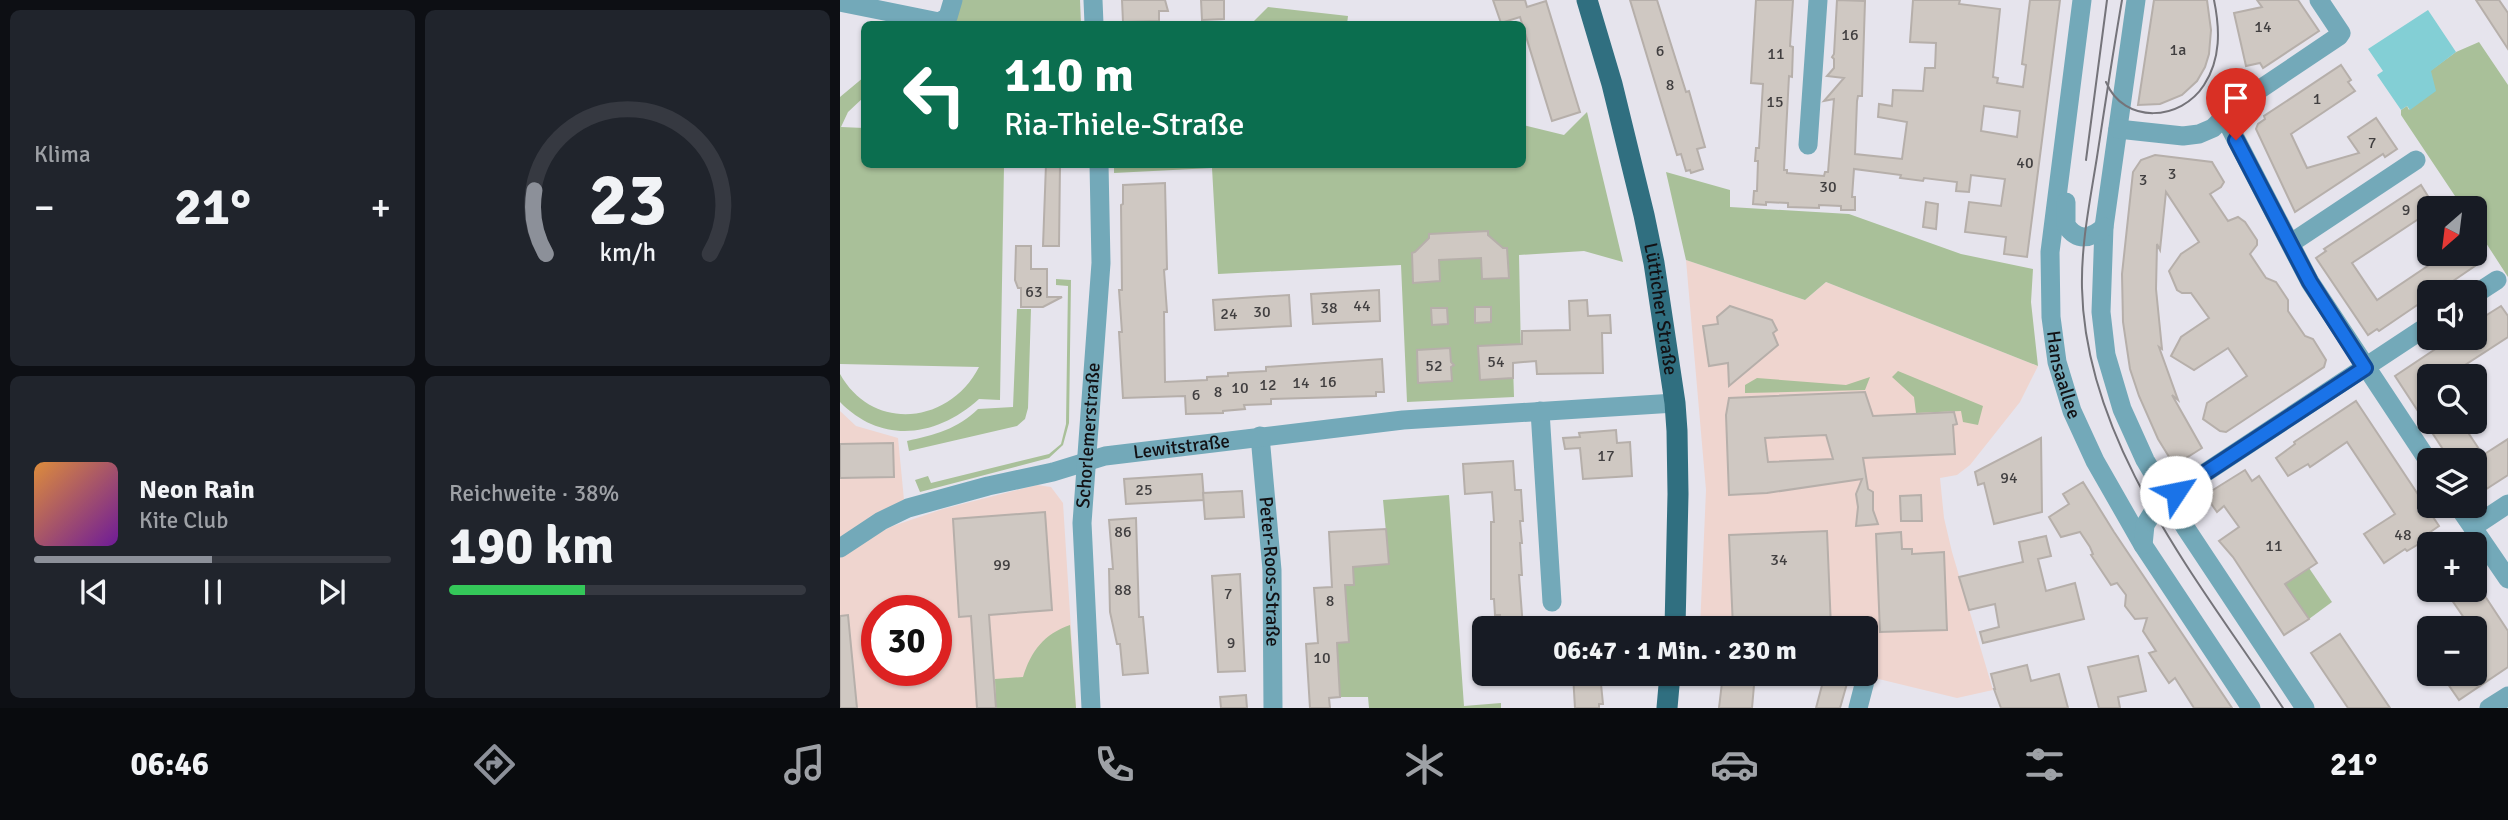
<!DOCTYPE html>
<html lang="de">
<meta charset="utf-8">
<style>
body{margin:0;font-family:Signika,sans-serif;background:#20242c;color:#f1f3f6;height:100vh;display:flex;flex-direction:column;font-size:26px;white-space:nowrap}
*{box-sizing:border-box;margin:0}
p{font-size:23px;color:#9ea1a6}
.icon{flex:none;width:38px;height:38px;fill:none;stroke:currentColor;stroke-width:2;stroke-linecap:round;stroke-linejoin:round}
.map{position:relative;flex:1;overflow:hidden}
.panel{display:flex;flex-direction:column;gap:10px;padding:10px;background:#0d0f14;width:840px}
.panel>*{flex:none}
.guide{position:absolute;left:21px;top:21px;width:665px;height:147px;border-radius:10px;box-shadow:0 2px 5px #0004;background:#0b6e4f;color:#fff;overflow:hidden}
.needle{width:46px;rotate:208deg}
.buttons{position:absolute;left:1577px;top:196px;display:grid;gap:14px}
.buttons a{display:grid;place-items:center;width:70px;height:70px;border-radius:10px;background:#171b24;box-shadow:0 2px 5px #0004;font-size:35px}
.speed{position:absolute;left:21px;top:595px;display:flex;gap:14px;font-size:35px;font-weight:700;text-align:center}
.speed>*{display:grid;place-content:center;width:91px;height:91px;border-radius:50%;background:#171b24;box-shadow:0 2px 5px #0004;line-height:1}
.speed .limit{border:10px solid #d22;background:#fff;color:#111}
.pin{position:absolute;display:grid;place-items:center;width:60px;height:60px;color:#fff;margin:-72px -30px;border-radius:50% 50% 50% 0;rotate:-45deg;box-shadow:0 0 7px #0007}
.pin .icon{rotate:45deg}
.me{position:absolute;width:77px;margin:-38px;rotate:56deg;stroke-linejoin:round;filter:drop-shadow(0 0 5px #0008)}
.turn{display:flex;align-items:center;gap:24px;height:147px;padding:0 28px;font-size:32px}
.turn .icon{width:91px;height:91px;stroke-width:2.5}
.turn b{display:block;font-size:49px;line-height:60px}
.big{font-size:52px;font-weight:800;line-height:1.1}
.panel .widget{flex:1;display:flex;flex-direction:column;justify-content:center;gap:10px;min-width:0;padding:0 24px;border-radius:10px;background:#20242c}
.panel .dial{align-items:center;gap:0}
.dial svg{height:182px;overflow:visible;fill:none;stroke:#363941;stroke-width:7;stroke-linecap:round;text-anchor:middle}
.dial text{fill:#f1f3f6;stroke:none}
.song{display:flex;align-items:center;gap:21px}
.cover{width:84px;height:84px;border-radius:10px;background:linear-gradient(135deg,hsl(30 70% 55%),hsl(280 70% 35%))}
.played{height:7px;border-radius:4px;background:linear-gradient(90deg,#8c9099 50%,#363941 50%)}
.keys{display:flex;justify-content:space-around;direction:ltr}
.heat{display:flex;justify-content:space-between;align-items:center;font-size:38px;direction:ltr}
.charge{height:10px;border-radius:5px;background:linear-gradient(90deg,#34c759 38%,#363941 0)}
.panel .tiles{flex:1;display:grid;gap:10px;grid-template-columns:repeat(2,1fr)}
.trip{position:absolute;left:632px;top:616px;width:406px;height:70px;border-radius:10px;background:#171b24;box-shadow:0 2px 5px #0004;font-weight:800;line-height:70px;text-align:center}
.tab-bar{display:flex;height:112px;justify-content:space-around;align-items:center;background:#090b0e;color:#9ea1a6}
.tab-bar .icon{width:49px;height:49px}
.tab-bar .on{color:#8c9099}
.tab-bar b{font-size:32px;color:#f1f3f6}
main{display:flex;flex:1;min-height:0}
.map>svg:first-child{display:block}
.education{fill:#efd5cf;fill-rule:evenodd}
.green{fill:#a9c099}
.water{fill:#83cfd5}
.building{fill:#cfc8c2;stroke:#b6afaa;stroke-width:2;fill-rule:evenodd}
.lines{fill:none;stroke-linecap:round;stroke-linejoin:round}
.minor{stroke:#73a9b9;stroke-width:19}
.major{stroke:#306f80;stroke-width:21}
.tram{stroke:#75747a;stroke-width:2}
.route-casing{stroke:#114b97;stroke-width:18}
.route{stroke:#1a73e8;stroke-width:12}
.labels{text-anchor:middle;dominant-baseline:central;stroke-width:6;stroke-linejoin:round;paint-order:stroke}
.number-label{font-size:16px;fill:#413f40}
.street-label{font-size:19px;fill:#121114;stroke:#e6e4ed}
</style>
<main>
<section class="panel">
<div class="tiles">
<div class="widget"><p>Klima</p>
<div class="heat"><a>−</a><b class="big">21°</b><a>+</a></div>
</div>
<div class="widget dial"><svg viewBox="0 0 100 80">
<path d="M14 69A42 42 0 1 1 86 69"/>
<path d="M14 69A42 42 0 0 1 9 41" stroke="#8c9099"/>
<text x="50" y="56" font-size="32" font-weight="700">23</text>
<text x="50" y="72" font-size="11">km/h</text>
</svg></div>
<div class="widget">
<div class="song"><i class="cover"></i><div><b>Neon Rain</b><p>Kite Club</p></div></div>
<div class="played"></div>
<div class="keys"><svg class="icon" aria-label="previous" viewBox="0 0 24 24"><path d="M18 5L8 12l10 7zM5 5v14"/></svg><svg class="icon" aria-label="pause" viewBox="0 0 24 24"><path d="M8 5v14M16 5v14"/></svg><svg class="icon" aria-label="next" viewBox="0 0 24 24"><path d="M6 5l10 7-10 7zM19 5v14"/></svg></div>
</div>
<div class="widget"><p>Reichweite · 38%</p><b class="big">190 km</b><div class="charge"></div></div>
</div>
</section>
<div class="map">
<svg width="1668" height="708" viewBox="0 0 1668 708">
<rect width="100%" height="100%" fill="#e6e4ed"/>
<!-- education -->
<g class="education">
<polygon points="846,260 965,300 986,282 1198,366 1180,402 1130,465 1117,475 1100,478 1104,518 1112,552 1153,690 1117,698 1018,674 1026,674 1026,628 860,628 866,490"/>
<polygon points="0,411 16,426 58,438 64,500 0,542"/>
<path d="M197,485L211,487L223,503L236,708H0V551L53,526L103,509ZM37,611H96V670H37Z"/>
</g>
<!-- green -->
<g class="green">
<polygon points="119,0 240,0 241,24 114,24"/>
<polygon points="428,7 508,16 507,24 411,24"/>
<polygon points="1639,42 1668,85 1668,277 1635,226 1634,208 1623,208 1561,115 1561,110 1567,106 1569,110 1590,71 1616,52"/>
<path d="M24,77V97L8,112L1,127L24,128V164L164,165L160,400L139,399C97,437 42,445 0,402V374C33,433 110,424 139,367L0,364V97Z"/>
<polygon points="747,112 783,262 744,251 679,255 681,356 673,364 674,397 567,402 561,265 378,274 372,168 274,173 274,165 682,164 683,125 724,135"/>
<polygon points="826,172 890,190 890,207 1009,214 1121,254 1193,269 1191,302 1198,366 986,282 965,300 846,260"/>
<polygon points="216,279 231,280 229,423 223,445 209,458 80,492 75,480 88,476 91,483 209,454 221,444 226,424 228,286 216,285"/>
<path d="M177,309H191L188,408L185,419L177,426L69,451L67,441C94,435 118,429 138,409L173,407Z"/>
<polygon points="1058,371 1143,406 1138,425 1123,422 1121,411 1076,413 1074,397 1052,377"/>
<polygon points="1030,377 1025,390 905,393 905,385 917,378 1006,385"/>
<polygon points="609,495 624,706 661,703 661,708 529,708 528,697 500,697 497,643 505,586 514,584 513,567 549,564 543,500"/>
<polygon points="1469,568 1492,602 1469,619 1445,584"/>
<path d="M230,625L236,708H156L155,679L183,677C191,651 204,634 230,625Z"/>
</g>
<!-- water -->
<polygon class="water" points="1588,10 1616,52 1591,71 1596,91 1570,110 1567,106 1561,110 1537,75 1543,71 1528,49"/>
<!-- building -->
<g class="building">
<polygon points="282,0 325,0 328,11 319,11 319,21 283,22"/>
<polygon points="361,0 384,0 384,19 362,20"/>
<polygon points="653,0 685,0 687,7 706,1 740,112 712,121 680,17 661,23"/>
<polygon points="790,0 817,0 846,92 849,91 865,147 857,149 863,169 851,173 850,170 846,171 841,154 837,155"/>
<path d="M916,0H953L950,46L953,47L952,77L949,76L944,170H947V173L984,176L985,172H988L994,99L984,101L1004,78L987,76L994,68V59L992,57L994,54L997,0L1025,1L1022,96H1018L1017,101L1015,154L1062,159L1067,122L1038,117L1039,104L1052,106L1053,90L1083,91L1085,68H1095L1096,43L1070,42L1073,0H1120L1119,4L1160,9L1153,77L1158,78L1157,83L1183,87L1186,65L1182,64L1190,0H1220L1187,257L1164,254L1166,237L1125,232L1129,202L1161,206L1165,179L1131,175L1129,192L1116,191L1117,182L1084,178L1083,181L1060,178L1061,175L1014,169L1012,197H1015V210H1001V206L979,205V208L948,207V203L926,202V205L913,204L914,191H917L918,161H915L916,148H919L923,84L911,83ZM1144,106L1180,111L1177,137L1141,131Z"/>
<polygon points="1314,0 1367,0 1371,30 1369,54 1365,67 1357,81 1342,95 1320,104 1298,105"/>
<polygon points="1417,0 1458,0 1479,31 1423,68 1420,63 1406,66 1394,13 1422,7"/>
<polygon points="1636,0 1659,0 1668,13 1668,49"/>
<polygon points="1501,65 1511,80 1508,82 1515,91 1451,134 1467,168 1519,153 1508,137 1536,118 1557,149 1545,157 1543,154 1455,212 1416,129 1418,124 1425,119 1424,116"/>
<polygon points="1315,155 1372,162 1384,182 1381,187 1370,194 1388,221 1398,217 1405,222 1417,240 1417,245 1410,254 1426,278 1436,282 1448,300 1448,311 1465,336 1473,339 1486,360 1484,367 1386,432 1380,431 1363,419 1367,403 1407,376 1388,348 1354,370 1331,356 1341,337 1369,318 1351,293 1342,293 1337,290 1329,271 1341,254 1359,242 1326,192 1320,250 1317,244 1316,289 1322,349 1319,347 1338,400 1332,395 1362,448 1338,463 1331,460 1318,439 1299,396 1290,369 1283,322 1282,274 1293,172 1301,160"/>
<polygon points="206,164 220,164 219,246 203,246"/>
<polygon points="325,183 327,269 324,270 327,312 324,312 325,382 367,380 367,377 388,376 388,373 426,371 426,367 542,359 544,392 536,392 536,396 431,399 431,404 404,405 405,409 383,411 383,413 346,414 345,396 283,398 279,332 282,332 279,290 282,290 281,205 283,204 283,185"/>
<polygon points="1581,185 1591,201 1589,203 1592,208 1589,208 1589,212 1512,263 1537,300 1592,263 1586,254 1627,254 1635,266 1607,285 1606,283 1589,292 1589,297 1539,331 1537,329 1528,335 1476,258 1486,251 1484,249"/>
<polygon points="1086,202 1098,204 1096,229 1083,227"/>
<polygon points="648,231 648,235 663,248 667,248 669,278 642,279 641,258 599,260 600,281 573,283 572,253 575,252 589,238 589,234"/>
<polygon points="176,246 191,246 191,269 207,269 207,297 222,297 203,307 181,307 181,288 178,288 175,280"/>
<polygon points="539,290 540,321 473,324 471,294"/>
<polygon points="449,295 451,326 375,330 373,300"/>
<polygon points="747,300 748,316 770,315 771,333 762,333 763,373 697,374 696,361 673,363 673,378 640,380 638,346 682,344 682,331 730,330 729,301"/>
<polygon points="890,306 932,320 937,330 933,333 938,345 889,386 888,363 869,366 863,326 878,324 877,317"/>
<polygon points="1661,306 1668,316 1668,337 1608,376 1589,376 1589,422 1621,422 1643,455 1668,439 1668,475 1634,497 1634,460 1610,460 1555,376 1612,338 1634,338 1634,323"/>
<polygon points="635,307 651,307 651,322 635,323"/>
<polygon points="591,308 607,308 608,324 592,325"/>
<polygon points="610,348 611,362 614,365 611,367 612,381 578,383 577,350"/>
<path d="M1025,392L1033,416L1114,412L1117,424L1113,425L1115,454L1023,458L1028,489L1033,492V510L1038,524L1016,526L1018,507L1016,494L1022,479L927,493L889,495L886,415L889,398ZM986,435L993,459L928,462L925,438Z"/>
<polygon points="1516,401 1599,526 1580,539 1582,542 1567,551 1565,549 1544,563 1524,534 1555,514 1507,442 1470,467 1468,464 1448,476 1436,458 1455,444 1454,442"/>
<polygon points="776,430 777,443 790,442 792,476 743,479 740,448 725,449 723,438 740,437 739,433"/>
<polygon points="1201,438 1202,512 1154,524 1144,483 1138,485 1135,472"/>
<polygon points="53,443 54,477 0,478 0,444"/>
<polygon points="673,461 675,490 681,490 683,521 680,521 682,543 680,543 682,575 679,575 683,628 661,628 660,615 655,615 654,599 651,599 651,522 654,522 652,492 625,494 623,464"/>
<polygon points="1405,470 1412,481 1419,476 1477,563 1445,584 1469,619 1444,635 1393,557 1379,541 1399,527 1384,506 1377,512 1365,495"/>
<polygon points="362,474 364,500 286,504 284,479"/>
<polygon points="1243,482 1274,532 1392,708 1354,708 1335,678 1329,683 1309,653 1316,651 1303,631 1307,618 1295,619 1285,606 1286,595 1277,583 1271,585 1251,555 1253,554 1250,547 1240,532 1221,537 1209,517 1229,504 1223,494"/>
<polygon points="402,491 404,517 365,519 363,493"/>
<polygon points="1081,495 1082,521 1061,521 1060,496"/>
<polygon points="205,512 212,610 149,615 156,708 137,708 131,616 119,617 113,519"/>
<polygon points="296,518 299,617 303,617 308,673 283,675 280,644 277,644 270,612 269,569 273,569 269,520"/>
<polygon points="546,529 549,564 513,567 514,585 505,585 509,642 497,643 500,697 489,698 490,708 470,708 466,644 478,643 474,588 492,587 489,532"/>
<polygon points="987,531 991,628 893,628 889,535"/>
<polygon points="1061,532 1062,549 1072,549 1072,554 1104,552 1107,630 1040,632 1036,534"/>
<polygon points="1206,536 1211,556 1198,559 1206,591 1235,583 1244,619 1143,643 1140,632 1159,627 1155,604 1129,610 1119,577 1183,562 1179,542"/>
<polygon points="400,574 405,671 378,672 372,576"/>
<polygon points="1605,590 1641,590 1668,631 1668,667 1619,700 1601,674 1634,674 1634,654 1644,648 1634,633 1634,628 1631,628"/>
<polygon points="8,615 17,708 0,708 0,616"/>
<polygon points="1500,634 1550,708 1508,708 1471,653"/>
<polygon points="1298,656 1306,691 1278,697 1280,708 1259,708 1248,667"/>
<polygon points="1187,665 1191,681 1219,674 1228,708 1161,708 1154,689 1155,689 1151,674"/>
<polygon points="733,674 760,674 763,704 759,704 759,708 735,708"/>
<polygon points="883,674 915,674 912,708 879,708"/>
<polygon points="985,674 1008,680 1000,708 976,708"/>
<polygon points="406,695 407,708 381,708 380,697"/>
</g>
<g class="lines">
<!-- minor -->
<g class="minor">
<polyline points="253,0 254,24"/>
<path id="s1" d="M1242,0L1210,252L1211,317L1217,362L1232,411L1255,461L1303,545L1411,708"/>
<polyline points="1296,0 1264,227 1261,312 1266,355 1282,409 1305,460 1345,527 1465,708"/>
<polyline points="0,2 99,22 108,17 113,0"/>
<polyline points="1385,118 1470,282 1589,462"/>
<polyline points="1278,129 1343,136 1359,134 1373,128 1395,106 1499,36 1501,33 1479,0"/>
<polyline points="968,145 978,0"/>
<path d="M1226,202V225C1237,242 1251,239 1264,227"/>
<polyline points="1451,243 1576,160"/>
<polyline points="1634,295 1657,280"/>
<polyline points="700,411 712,602"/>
<path id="s2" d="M420,436L432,570L433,708"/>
<polyline points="1618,506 1668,579"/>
<polyline points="1633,527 1668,504"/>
<polyline points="1303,545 1305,525 1318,504 1589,325"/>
<path id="s3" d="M0,548L41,521L68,508L148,486L213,472L265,456L563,420L835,403"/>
<path id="s4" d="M251,708L242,523L261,263L259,164"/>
<polyline points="1018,708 1025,681"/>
<polyline points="1649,708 1668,696"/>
</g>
<!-- major -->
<g class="major">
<path id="s5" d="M747,0L772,84L804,215L814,263L835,403L837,431L838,494L835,628"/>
<polyline points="827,708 830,674"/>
</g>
<!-- tram -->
<g class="tram">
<path d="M1282,0C1273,52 1265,105 1257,157C1250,201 1241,244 1242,288C1245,444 1361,584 1443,708"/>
<path d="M1266,82C1284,125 1341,121 1364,85C1381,59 1380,29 1374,0"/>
<polyline points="1246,160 1267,0"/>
</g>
</g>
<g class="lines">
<!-- route casing -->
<g class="route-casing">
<polyline id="route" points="1336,492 1525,368 1470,282 1396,140"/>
</g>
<!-- route -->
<use href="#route" class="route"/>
</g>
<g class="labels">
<!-- number labels -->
<g class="number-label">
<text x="1423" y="27">14</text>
<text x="1010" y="35">16</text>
<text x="1338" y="50">1a</text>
<text x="820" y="51">6</text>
<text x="936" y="54">11</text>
<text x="830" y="85">8</text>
<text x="1477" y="99">1</text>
<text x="935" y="102">15</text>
<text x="1532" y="143">7</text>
<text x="1185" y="163">40</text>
<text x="1332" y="174">3</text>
<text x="1303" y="180">3</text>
<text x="988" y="187">30</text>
<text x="1566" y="210">9</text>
<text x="194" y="292">63</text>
<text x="522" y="306">44</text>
<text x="489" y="308">38</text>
<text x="422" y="312">30</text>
<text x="389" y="314">24</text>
<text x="656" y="362">54</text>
<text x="594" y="366">52</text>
<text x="488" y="382">16</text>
<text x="461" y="383">14</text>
<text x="428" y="385">12</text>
<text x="400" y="388">10</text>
<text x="378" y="392">8</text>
<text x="356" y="395">6</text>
<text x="766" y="456">17</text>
<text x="1169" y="478">94</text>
<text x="304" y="490">25</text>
<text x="283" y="532">86</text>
<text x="1563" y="535">48</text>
<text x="1434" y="546">11</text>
<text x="939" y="560">34</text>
<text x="162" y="565">99</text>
<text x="283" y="590">88</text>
<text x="388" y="594">7</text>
<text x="490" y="601">8</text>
<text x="391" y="643">9</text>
<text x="482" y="658">10</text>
</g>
<!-- street labels -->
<g class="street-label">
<text stroke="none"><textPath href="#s5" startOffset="318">Lütticher Straße</textPath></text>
<text stroke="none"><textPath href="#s1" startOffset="378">Hansaallee</textPath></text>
<text stroke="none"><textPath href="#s4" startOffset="273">Schorlemerstraße</textPath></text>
<text stroke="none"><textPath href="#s3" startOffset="360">Lewitstraße</textPath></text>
<text stroke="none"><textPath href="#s2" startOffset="136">Peter-Roos-Straße</textPath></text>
</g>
</g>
</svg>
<div class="buttons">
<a><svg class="needle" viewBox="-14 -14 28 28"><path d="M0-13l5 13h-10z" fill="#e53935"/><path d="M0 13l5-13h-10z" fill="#9ea1a6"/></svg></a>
<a><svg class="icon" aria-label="sound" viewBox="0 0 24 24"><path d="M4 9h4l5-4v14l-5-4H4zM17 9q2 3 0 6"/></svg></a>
<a><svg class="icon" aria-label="search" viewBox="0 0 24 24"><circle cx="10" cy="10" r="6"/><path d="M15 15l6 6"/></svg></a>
<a><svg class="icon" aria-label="layers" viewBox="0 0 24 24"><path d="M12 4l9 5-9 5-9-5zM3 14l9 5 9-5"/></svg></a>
<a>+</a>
<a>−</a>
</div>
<div class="speed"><div class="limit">30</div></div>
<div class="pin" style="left:1396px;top:140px;background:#d93025"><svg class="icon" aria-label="arrive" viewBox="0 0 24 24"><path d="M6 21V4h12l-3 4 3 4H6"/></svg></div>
<svg class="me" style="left:1336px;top:492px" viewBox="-20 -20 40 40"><circle r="19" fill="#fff"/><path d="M0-13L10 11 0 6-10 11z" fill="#1a73e8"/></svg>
<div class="trip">06:47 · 1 Min. · 230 m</div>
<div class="guide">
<div class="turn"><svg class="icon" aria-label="left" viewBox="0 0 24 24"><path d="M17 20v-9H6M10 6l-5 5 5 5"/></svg><div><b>110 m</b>Ria-Thiele-Straße</div></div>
</div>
</div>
</main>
<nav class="tab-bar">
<b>06:46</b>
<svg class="icon on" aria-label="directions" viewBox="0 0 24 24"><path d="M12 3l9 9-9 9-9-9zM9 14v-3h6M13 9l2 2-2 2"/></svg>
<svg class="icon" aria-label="music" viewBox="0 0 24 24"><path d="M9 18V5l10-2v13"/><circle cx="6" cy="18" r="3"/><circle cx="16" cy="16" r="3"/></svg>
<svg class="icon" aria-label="phone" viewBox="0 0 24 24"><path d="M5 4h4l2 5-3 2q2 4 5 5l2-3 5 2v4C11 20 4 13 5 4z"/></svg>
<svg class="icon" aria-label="climate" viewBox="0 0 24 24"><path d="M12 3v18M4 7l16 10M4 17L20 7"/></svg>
<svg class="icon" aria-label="car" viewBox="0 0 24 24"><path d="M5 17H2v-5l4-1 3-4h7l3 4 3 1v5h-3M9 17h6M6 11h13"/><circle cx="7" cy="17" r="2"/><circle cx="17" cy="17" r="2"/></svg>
<svg class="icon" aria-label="filters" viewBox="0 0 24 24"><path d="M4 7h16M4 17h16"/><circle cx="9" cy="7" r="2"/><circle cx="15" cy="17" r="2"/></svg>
<b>21°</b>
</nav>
